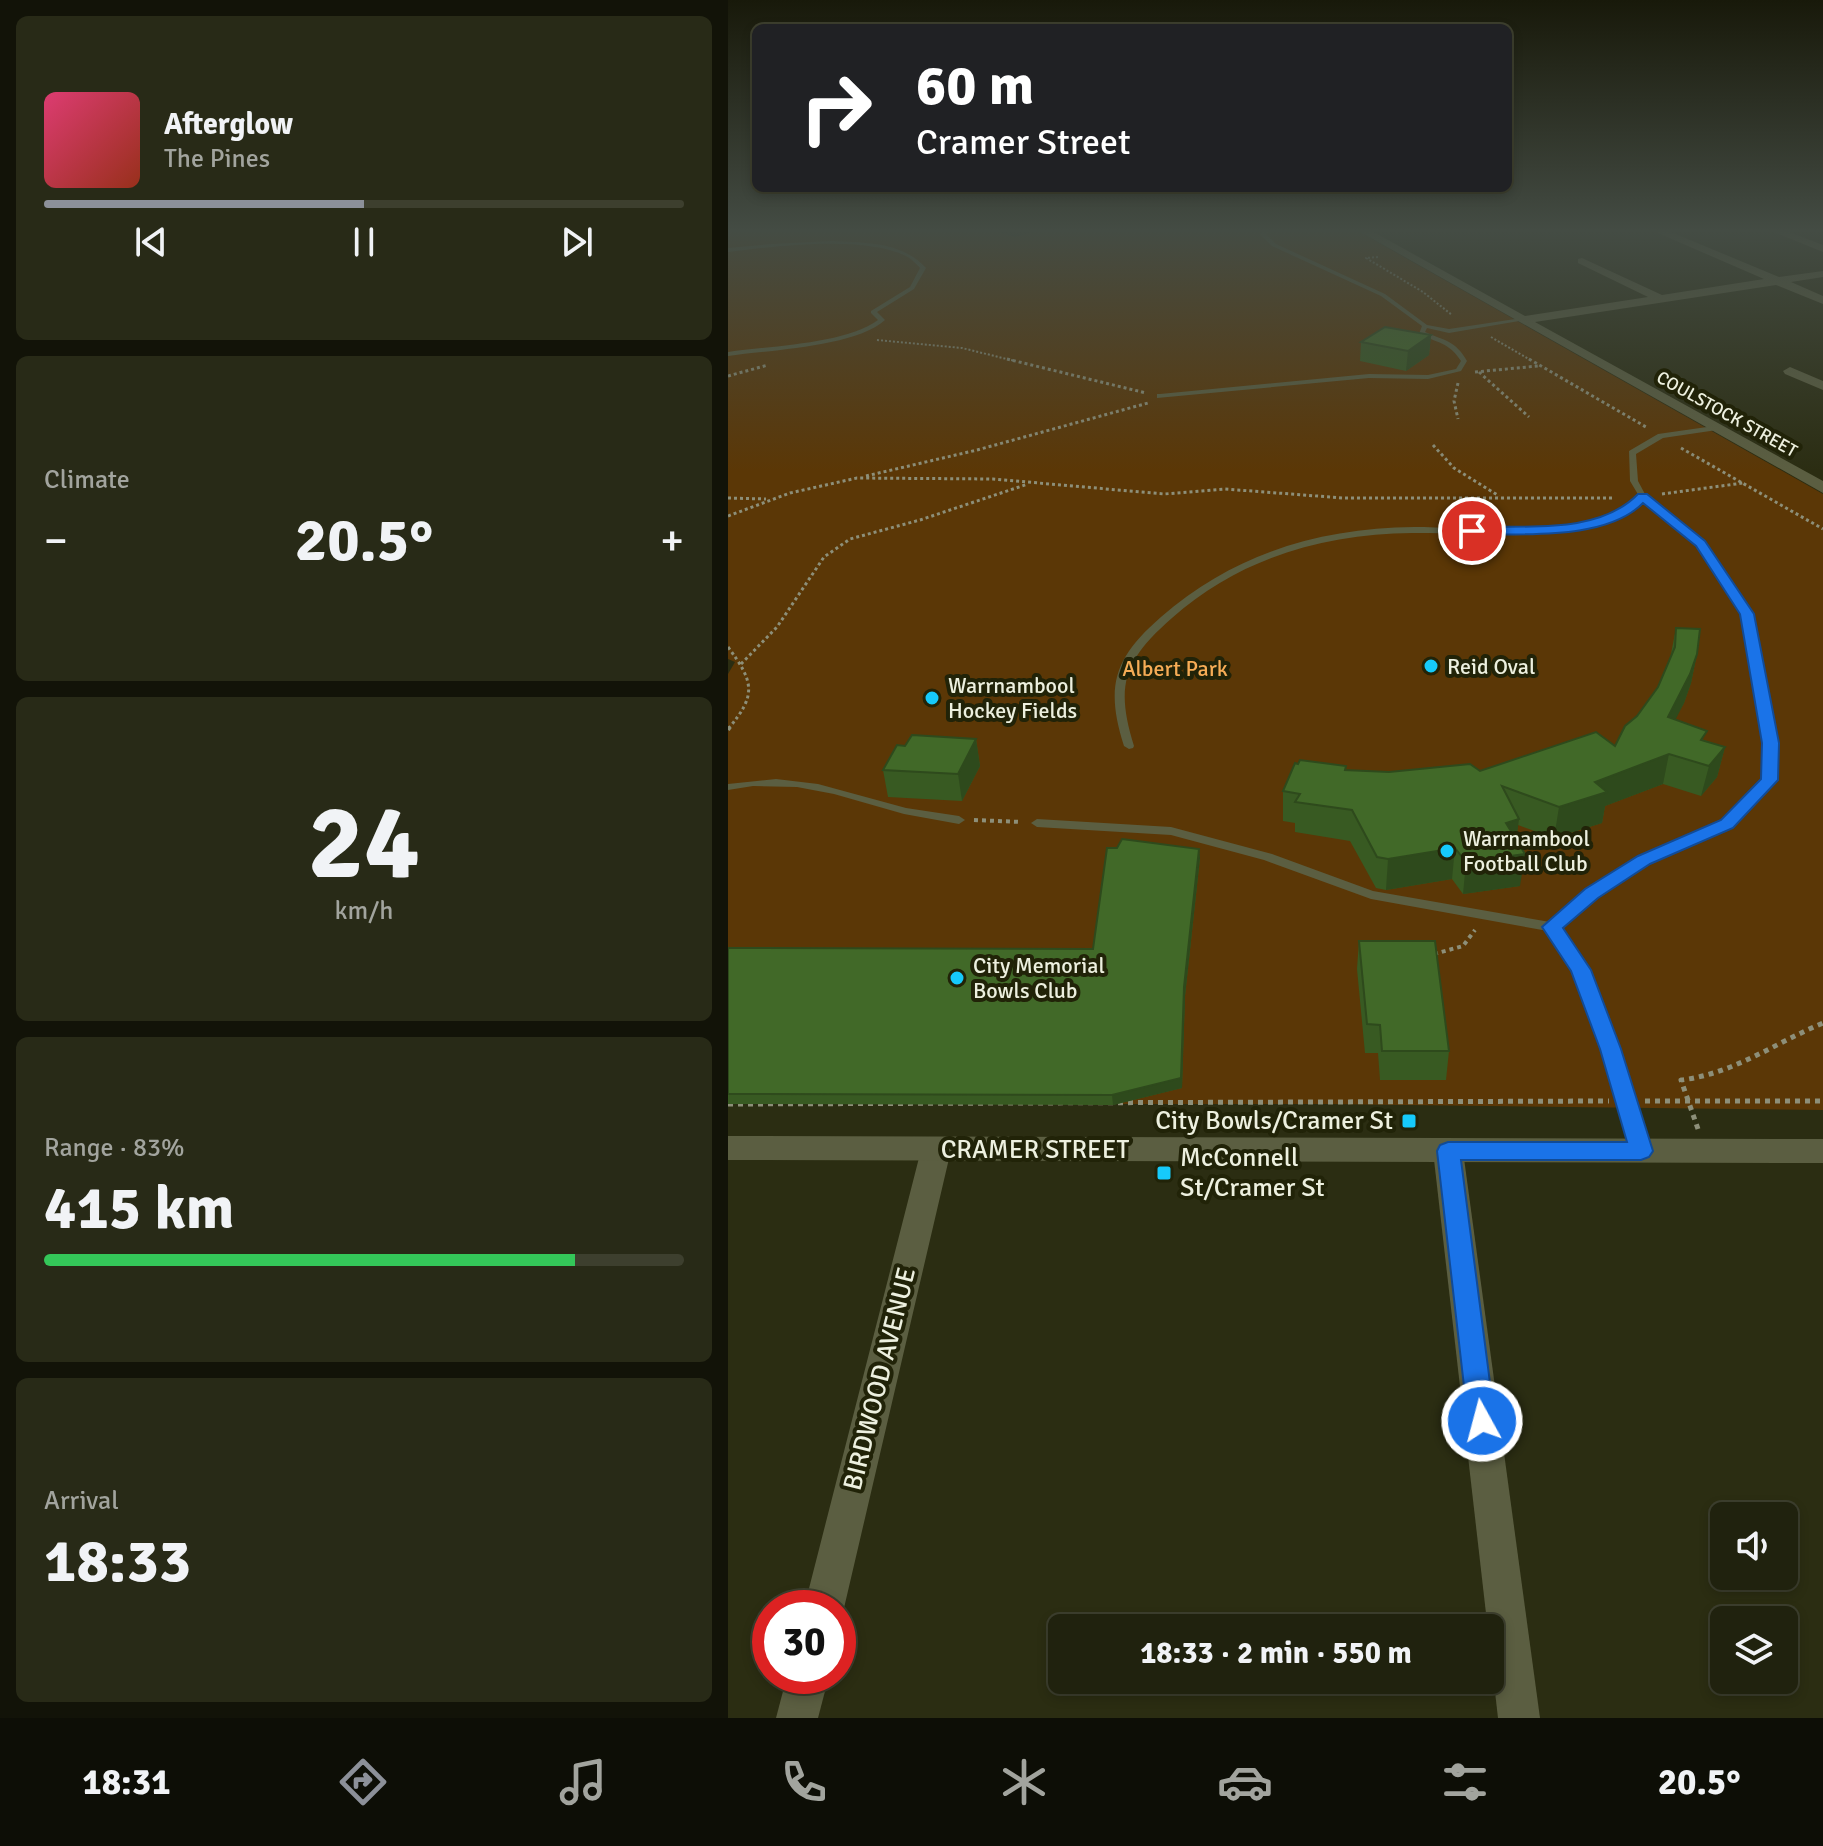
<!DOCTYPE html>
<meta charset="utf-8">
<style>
body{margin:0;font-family:Signika,sans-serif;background:#282a17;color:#f1f3f6;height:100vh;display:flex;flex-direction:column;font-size:30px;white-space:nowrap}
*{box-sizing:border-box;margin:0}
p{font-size:26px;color:#a2a49e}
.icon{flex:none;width:44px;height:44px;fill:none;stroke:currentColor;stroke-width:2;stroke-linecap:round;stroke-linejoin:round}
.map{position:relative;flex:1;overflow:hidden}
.details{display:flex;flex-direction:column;gap:16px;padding:16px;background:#121308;width:728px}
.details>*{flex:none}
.banner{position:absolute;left:24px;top:24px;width:760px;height:168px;border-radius:12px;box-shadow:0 4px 12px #0003,0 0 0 2px #3d3f2e;background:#202124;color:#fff;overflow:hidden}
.fabs{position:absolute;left:982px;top:1502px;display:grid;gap:16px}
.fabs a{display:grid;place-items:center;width:88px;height:88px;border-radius:12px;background:#20220e;box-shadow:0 4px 12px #0003,0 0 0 2px #3d3f2e;font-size:40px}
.speed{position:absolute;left:24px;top:1590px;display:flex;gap:16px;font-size:40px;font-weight:700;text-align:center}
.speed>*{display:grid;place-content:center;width:104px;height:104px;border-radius:50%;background:#20220e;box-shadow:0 4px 12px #0003,0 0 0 2px #3d3f2e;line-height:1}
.speed .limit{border:12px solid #d22;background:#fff;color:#111}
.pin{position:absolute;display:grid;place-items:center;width:68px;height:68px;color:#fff;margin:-34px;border:4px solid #fff;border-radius:50%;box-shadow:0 2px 8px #0007}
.me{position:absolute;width:88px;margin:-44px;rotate:353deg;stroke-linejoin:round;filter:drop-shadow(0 0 6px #0008)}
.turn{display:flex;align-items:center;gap:28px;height:168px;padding:0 32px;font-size:36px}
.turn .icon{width:104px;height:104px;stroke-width:2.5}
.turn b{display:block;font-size:56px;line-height:68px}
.big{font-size:60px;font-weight:800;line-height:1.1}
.details .card{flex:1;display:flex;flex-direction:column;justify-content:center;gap:12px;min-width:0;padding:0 28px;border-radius:12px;background:#282a17}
.details .dial{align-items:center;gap:0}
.dial b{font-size:104px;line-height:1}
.song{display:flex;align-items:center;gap:24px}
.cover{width:96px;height:96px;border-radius:12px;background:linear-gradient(135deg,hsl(340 70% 55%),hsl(10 70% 35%))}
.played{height:8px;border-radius:4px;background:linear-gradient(90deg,#8c9099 50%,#3d3f2e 50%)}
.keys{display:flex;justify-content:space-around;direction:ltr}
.heat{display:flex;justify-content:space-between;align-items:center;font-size:44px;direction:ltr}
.charge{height:12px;border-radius:6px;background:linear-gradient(90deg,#34c759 83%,#3d3f2e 0)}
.trip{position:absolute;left:320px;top:1614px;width:456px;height:80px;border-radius:12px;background:#20220e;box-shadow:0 4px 12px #0003,0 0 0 2px #3d3f2e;font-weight:800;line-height:80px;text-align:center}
.tab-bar{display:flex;height:128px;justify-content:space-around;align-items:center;background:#0d0e06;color:#a2a49e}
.tab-bar .icon{width:56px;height:56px}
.tab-bar .selected{color:#8c9099}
.tab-bar b{font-size:36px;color:#f1f3f6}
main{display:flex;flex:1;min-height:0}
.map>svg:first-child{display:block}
.green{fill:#5b3706}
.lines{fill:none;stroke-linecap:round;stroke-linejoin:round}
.path-far3{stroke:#8d8f79;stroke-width:2;stroke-dasharray:2 2;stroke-linecap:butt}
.path-far2{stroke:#8d8f79;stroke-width:3;stroke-dasharray:3 3;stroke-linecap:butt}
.path-far1{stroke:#8d8f79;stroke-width:4;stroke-dasharray:4 4;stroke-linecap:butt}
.path{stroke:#8d8f79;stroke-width:5;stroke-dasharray:5 5;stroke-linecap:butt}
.lane{fill:#5b5e41;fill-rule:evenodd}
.street{fill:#5b5e41;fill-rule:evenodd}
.secondary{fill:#5b5e41;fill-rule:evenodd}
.wall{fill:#385a22}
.shaded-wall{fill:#2e4a1c}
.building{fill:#416928;stroke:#2e4a1c;stroke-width:2}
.route{fill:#1a73e8;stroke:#114b97;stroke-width:2}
.poi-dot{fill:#16cafb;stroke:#212308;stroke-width:3}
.labels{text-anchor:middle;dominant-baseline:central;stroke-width:8;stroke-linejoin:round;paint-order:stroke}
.far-street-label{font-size:18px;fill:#edf0df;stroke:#212308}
.poi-label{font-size:22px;fill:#edf0df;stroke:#212308;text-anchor:start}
.park-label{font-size:22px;fill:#f7ad56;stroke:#212308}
.near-poi-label{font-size:26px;fill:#edf0df;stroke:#212308;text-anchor:end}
.near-street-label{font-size:26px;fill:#edf0df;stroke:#212308}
</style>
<main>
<section class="details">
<div class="card">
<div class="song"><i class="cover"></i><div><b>Afterglow</b><p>The Pines</p></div></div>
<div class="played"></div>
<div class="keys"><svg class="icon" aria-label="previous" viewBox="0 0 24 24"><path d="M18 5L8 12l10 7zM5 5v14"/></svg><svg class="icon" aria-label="pause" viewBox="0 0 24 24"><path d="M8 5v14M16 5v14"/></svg><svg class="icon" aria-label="next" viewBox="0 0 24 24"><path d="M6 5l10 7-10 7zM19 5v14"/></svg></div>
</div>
<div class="card"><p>Climate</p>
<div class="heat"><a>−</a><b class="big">20.5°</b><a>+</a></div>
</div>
<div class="card dial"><b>24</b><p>km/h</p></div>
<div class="card"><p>Range · 83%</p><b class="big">415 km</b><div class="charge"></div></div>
<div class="card"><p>Arrival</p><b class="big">18:33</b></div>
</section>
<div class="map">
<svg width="1095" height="1718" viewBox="0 0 1095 1718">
<rect width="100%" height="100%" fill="#2b2d12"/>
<!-- green -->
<polygon class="green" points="0,230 266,230 286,237 314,230 628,230 1095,494 1095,1110 599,1104 0,1104 0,674 7,662 0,659"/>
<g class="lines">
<!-- path-far3 -->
<g class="path-far3">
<polyline points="650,257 638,258 695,292 724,315"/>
<polyline points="763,337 804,361"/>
<polyline points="149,340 234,348 287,361"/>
</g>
<!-- path-far2 -->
<g class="path-far2">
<polyline points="279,359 418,393"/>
<polyline points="801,359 918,427"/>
<polyline points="747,372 810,366"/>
<polyline points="751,372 801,417"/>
<polyline points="0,376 40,365"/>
<polyline points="730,383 726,401 730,419"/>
<polyline points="705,445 726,468 771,496"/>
<polyline points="953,448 1095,529"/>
<polyline points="138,476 249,450 420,403"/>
<polyline points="934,494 1015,483"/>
<polyline points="0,498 38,499"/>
<polyline points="0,516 62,493 129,478 265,479 436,494 497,489 615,498 886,498"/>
<path d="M0,647C26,682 29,695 0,729"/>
<polyline points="13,664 49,627 96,557 122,539 192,520 300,484"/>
</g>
<!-- path-far1 -->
<g class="path-far1">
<polyline points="0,730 2,727"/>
<polyline points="246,820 293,822"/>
<polyline points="706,954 735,946 747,930"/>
</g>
<!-- path -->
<g class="path">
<polyline points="917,1101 1095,1101"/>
<polyline points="0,1104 881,1101"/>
<path d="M970,1129L953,1080C1005,1074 1047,1043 1095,1023"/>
</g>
<!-- lane -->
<g class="lane">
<path d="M538,230H546L538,234L548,244L657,294L699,325L721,329L794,318L797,320L721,333L699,328L697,332C717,341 727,340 739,361L733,371L700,379L641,378L429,398V394H432L641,374L700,375L728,369L733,361C721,342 709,343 691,334L694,326L653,296L544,246L532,234Z"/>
<path d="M104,241C138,243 173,241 198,268L186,289L149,312L157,320C127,347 41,350 0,356V352C41,346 118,344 150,320L143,313V311L182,287L192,268C188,264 184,259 178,256C135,235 48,246 0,252V248L43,244Z"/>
<path d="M986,426H989V430L935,438L908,454L910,481L918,496L976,542L1024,614L1047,743L1048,780L1003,827L920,863L868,897L831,928L860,970L890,1049L921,1151L918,1155L913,1157L908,1155L905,1151L876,1049L847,971L820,931L643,899L536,860L443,835L309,827L303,823L309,819L443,827L544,854L645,891L822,922L860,891L912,857L995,821L1036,779L1037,743L1014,614L970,546L915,501C908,505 902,511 895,515C838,545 747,532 684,533C596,534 511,558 444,618C396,660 387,685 406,746L405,748L401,749L396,746C377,686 386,658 433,617C505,554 591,528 686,527C743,527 841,539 891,510C897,506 904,501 911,496L902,481L901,451L930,434Z"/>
<polygon points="48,779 90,784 178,808 231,816 237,820 231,824 176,814 106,794 69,787 25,786 0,790 0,784"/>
</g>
<!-- street -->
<g class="street">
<polygon points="629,230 642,230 797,316 920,297 850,263 850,259 854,258 934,295 1036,279 923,230 938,230 1051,277 1095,271 1095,277 1063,282 1095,296 1095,304 1048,285 807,322 1095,481 1095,493"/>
<polygon points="1041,230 1056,230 1095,245 1095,252"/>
<polygon points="1062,367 1095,381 1095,390 1057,374 1055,371"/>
<polygon points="208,1138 219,1142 223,1150 116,1608 110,1622 110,1608 76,1608 193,1150 197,1142"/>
<polygon points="720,1139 731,1143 735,1151 812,1718 770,1718 705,1151 709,1143"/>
<polygon points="59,1676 101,1676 90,1718 48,1718"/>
</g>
<!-- secondary -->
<polygon class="secondary" points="0,1136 1095,1139 1095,1163 0,1160"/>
</g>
<!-- wall -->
<g class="wall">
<polygon points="703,335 701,355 678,371 632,361 633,342"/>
<polygon points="948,628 969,654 963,683 956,703 947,719 977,741 997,747 989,777 973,796 935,784 877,806 874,823 826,838 790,825 788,840 792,886 735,894 724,879 658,890 648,888 622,841 567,832 567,823 555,821 555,791 618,766 618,770 661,772 752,771 887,746 930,687 942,659"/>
<polygon points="248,739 252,766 234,801 160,797 155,770"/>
<polygon points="472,858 457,996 454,1088 385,1105 0,1104 0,948 365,949"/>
<polygon points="631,941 721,1051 718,1080 652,1080 650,1053 637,1053 629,969"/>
</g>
<!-- shaded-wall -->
<g class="shaded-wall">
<polygon points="703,335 701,355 678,371 680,351"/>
<polygon points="969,654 963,683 956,703 934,746 940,717"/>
<polygon points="248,739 252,766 234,801 230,774"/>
<polygon points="997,747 989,777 973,796 981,766"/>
<polygon points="941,754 935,784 877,806 874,823 826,838 831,807 867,782"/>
<polygon points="791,819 787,850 778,823"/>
<polygon points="727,848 724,879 658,890 660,859"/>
<polygon points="471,849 472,858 457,996 454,1088 385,1105 384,1095 456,987"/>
<polygon points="797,854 792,886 735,894 738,862"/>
</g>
<!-- building -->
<g class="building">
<polygon points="657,327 703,335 680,351 633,342"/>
<polygon points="948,628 972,629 969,654 962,674 940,717 979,731 973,740 997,747 981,766 941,754 867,782 879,792 831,807 774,786 791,819 778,823 797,854 738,862 727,848 660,859 649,857 624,810 567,802 572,794 555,791 567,763 570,764 572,760 618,766 617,770 661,772 742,764 752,771 868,732 887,746 897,726 909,716 930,687 947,647"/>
<polygon points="184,735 248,739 230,774 155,770 169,745 177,746"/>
<polygon points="394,839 471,849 456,987 453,1078 384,1095 0,1094 0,948 365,949 379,848 389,848"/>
<polygon points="631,941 707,941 721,1051 654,1051 652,1025 639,1024"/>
</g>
<!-- sky -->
<linearGradient id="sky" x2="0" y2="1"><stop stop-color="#18190a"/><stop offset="0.49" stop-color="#444c44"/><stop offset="1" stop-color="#444c44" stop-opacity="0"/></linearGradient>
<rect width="1095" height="471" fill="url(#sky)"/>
<!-- route -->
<path class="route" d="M910,494H919L977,541L1026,614L1051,743L1050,780L1005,828L922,864L870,898L835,928L863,970L893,1049L925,1151L921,1157L913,1160H733L767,1421L763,1430L754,1433L744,1430L740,1421L709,1151L712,1145L720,1142H899L872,1049L843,971L814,927L857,889L910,856L993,820L1033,779L1034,743L1012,614L968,546L915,503C878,541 794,533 744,535L738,531L744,527C798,525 870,535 910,494Z"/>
<!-- markers -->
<g class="poi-dot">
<circle cx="703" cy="666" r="8"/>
<circle cx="204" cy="698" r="8"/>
<circle cx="719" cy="851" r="8"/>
<circle cx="229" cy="978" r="8"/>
<rect x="673" y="1113" width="16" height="16" rx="4"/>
<rect x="428" y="1165" width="16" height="16" rx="4"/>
</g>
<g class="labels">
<!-- far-street labels -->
<g class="far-street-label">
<text transform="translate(999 414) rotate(29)">COULSTOCK STREET</text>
</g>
<!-- poi labels -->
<g class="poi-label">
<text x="719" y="666">Reid Oval</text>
<text x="220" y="685">Warrnambool<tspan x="220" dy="25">Hockey Fields</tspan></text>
<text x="735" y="838">Warrnambool<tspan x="735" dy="25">Football Club</tspan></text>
<text x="245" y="965">City Memorial<tspan x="245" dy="25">Bowls Club</tspan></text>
</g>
<!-- park labels -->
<g class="park-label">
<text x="447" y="668">Albert Park</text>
</g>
<!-- near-poi labels -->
<g class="near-poi-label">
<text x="665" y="1121">City Bowls/Cramer St</text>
<text x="452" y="1158" text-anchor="start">McConnell<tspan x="452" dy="30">St/Cramer St</tspan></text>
</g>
<!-- near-street labels -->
<g class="near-street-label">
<text x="307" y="1150">CRAMER STREET</text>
<text transform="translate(152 1379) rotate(-76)">BIRDWOOD AVENUE</text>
</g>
</g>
</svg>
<div class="fabs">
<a><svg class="icon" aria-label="sound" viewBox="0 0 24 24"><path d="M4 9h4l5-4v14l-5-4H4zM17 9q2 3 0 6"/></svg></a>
<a><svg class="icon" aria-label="layers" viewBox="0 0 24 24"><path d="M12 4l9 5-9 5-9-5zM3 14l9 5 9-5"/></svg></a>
</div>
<div class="speed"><div class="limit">30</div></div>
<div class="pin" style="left:744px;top:531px;background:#d93025"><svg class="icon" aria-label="arrive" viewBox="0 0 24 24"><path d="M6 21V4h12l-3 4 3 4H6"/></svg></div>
<svg class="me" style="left:754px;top:1421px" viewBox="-20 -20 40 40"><circle r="17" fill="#1a73e8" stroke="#fff" stroke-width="3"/><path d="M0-11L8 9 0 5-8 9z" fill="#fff"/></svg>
<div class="trip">18:33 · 2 min · 550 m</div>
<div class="banner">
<div class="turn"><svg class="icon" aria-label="right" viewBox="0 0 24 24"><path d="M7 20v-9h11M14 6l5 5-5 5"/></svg><div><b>60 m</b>Cramer Street</div></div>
</div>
</div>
</main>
<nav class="tab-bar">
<b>18:31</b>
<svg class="icon selected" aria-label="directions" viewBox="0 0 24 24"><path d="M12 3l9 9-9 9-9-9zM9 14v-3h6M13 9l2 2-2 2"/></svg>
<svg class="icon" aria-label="music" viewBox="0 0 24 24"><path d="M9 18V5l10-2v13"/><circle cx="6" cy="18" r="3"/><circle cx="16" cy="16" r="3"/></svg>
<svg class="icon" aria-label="phone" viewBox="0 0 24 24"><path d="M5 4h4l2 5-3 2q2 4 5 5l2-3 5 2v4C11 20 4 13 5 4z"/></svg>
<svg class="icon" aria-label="climate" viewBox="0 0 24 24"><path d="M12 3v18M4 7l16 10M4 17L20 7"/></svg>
<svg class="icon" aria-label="car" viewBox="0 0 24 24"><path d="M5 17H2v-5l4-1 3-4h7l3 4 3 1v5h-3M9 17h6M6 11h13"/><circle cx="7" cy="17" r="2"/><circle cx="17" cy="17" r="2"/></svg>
<svg class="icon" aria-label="filters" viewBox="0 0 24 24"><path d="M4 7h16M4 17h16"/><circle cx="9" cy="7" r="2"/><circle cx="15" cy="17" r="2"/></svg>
<b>20.5°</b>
</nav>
